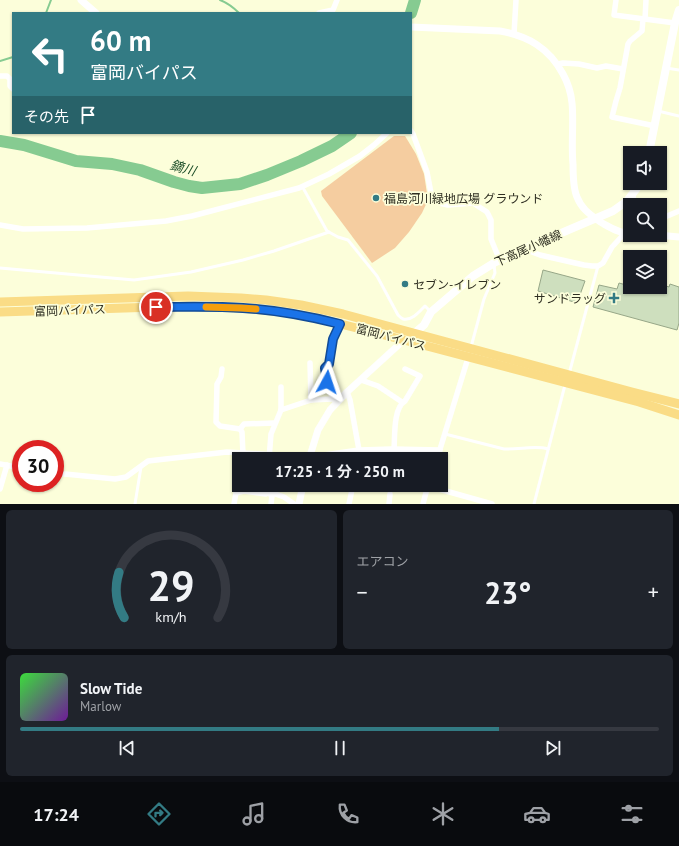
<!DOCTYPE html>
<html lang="ja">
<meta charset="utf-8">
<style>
body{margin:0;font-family:"PT Sans","Noto Sans JP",sans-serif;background:#20242c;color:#f1f3f6;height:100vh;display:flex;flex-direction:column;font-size:15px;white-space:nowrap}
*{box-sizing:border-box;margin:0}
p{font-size:13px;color:#9ea1a6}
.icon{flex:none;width:22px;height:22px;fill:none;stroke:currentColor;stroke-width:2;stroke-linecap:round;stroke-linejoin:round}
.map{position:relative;height:504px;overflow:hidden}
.sheet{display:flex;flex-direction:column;gap:6px;padding:6px;background:#0d0f14;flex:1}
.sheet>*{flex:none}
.hud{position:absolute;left:12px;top:12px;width:400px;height:122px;border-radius:0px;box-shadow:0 1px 3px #0004;background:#337b84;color:#fff;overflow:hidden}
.tools{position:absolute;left:623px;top:146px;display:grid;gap:8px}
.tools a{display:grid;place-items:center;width:44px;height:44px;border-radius:0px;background:#171b24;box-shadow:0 1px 3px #0004;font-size:20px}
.speed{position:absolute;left:12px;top:440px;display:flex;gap:8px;font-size:20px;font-weight:700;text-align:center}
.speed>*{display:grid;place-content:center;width:52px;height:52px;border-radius:50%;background:#171b24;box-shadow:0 1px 3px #0004;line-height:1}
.speed .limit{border:6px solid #d22;background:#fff;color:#111}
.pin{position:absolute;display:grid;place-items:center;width:34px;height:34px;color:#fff;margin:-17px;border:2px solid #fff;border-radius:50%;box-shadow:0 1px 4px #0007}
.me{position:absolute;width:44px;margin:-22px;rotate:5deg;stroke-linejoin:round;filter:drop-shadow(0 0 3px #0008)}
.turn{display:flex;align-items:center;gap:14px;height:84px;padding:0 12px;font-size:18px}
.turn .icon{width:52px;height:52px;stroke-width:2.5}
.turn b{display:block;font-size:28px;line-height:34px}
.then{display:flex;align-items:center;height:38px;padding:0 12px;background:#0003;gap:8px;font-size:15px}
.big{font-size:30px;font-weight:700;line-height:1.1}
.sheet .card{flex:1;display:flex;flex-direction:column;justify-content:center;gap:6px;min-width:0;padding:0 14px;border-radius:6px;background:#20242c}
.sheet .dial{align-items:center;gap:0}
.dial svg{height:104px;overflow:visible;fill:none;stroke:#363941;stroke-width:7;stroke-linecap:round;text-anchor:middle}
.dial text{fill:#f1f3f6;stroke:none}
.song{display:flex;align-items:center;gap:12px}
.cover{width:48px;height:48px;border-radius:6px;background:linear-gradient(135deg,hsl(120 70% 55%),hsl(280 70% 35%))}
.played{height:4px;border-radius:2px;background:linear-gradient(90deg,#337b84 75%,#363941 75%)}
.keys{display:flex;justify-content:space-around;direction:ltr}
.heat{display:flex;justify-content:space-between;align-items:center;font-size:22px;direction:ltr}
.sheet .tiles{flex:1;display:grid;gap:6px;grid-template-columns:1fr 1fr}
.card:last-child{grid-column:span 2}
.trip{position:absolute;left:232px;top:452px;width:216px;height:40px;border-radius:0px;background:#171b24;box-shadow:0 1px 3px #0004;font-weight:700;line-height:40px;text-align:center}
.tab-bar{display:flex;height:64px;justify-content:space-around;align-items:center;background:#090b0e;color:#9ea1a6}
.tab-bar .icon{width:28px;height:28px}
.tab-bar .selected{color:#337b84}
.tab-bar b{font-size:18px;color:#f1f3f6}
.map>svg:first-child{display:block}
.green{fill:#f5cda0}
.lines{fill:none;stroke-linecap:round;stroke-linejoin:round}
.stream{stroke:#86cb91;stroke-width:2}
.river{stroke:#86cb91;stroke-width:12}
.building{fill:#cedfbe;stroke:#97a788}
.service{stroke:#fff;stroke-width:3}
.minor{stroke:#fff;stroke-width:5.5}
.tertiary{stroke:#fff;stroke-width:7}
.secondary{stroke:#fff;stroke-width:8}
.trunk{stroke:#fadc86;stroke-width:9}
.route-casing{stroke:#114b97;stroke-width:10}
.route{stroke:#1a73e8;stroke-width:7}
.slow{stroke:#f59e0b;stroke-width:7}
.poi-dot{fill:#337b84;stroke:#fcfeda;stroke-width:1.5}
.labels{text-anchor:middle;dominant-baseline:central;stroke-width:3.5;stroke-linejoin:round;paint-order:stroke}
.poi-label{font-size:12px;fill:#2e2e21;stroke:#fcfeda;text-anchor:start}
.street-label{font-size:12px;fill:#2e2e21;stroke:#fcfeda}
.water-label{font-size:13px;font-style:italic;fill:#1b4d27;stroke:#fcfeda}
</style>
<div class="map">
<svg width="679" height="504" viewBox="0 0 679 504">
<rect width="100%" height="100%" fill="#fcfeda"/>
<!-- green -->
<polygon class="green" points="394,136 405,136 416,154 424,174 428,200 422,213 409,232 395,248 372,263 322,196 321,191"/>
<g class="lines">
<!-- stream -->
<g class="stream">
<path d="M220,0C228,3 233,7 239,13"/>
<polyline points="46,13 51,0"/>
<polyline points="0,61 13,57"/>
</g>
<!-- river -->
<g class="river">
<polyline points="411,13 415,0"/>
<polyline points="0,141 24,145 76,161 112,164 140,170 174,182 189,186 202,188 240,184 267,175 301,161 332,146 351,133"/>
</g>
</g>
<!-- building -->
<g class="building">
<polygon points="543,270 585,281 577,303 538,291"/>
<polygon points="619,283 630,286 630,287 660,287 660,284 669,287 670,284 679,287 679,323 677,330 593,307 599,285 617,289"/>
</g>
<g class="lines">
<!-- service -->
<g class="service">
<polyline points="666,68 679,70"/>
<polyline points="658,111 679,116"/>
<path d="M302,186L327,231L338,237L348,240L377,276L398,315C400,317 401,318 403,319C412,321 420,311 425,306L431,312"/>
<polyline points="634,195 635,199 635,205"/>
<polyline points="0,268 134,280 191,272 243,260 274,251 329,232"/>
<polyline points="471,347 484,299 495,273 494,265"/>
<polyline points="569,374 598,266"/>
<path d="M445,434L504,449C519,450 534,445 548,449"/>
<polyline points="135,504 141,467"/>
<polyline points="534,504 565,385"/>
</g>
<!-- minor -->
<g class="minor">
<polyline points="616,0 614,15 675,23"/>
<polyline points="319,13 333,10 337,0"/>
<polyline points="643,19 642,31 630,41 628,44 620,88 616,101 612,117 655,126"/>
<polyline points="645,19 646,0"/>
<polyline points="514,34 516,0"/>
<polyline points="558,64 563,63 579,64 597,68 606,66 623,69"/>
<polyline points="0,76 7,76 10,79 10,86 13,89"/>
<polyline points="411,131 413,134 427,172 431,193 434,199 439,203 448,205 473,203 487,212 491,220 491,239 498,256 501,259"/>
<polyline points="660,219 679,211"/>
<polyline points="0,225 23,229 87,228 166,221 192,216 299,188 329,174 360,156 374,145 387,133"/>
<polyline points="524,249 540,255 584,265 592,266 598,266 603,263 612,247 624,234"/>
<polyline points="310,363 311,400"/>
<polyline points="222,369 221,377 217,384 216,422 220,426 240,429 242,432 243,454"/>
<polyline points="361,380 378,386 402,402"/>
<polyline points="347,392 350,400 359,450"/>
<path d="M337,403C328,394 327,380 325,368L329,364L333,339L340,324"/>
<polyline points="281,410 311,400 332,399"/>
<polyline points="240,429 244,424 275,423"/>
<path d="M394,449C395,437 393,408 405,401L420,376L405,369"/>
<polyline points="355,451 355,459"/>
<polyline points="269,459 271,434 281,410 281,387"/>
<polyline points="437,459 468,358"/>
<polyline points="0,464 21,468"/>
<polyline points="55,473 115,479 126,477 148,461 227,452 310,457 359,450 392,449 440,450"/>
<polyline points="428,486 492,504"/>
<polyline points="0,489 7,465"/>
<polyline points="267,491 284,497 294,504"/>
<polyline points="267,491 272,496 271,504"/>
<polyline points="234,504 236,493 244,491 266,494 267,485"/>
<polyline points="349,504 353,485"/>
<polyline points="389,504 390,494"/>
<polyline points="423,504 428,485"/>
</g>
<!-- tertiary -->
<g class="tertiary">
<polyline points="81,0 96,13"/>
<path d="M411,27L500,31C528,36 549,48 563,74C568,83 571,93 572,103C574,123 571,144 573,164C573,175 573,188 577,197C582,210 591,215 602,223C611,228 619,233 630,234"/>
<polyline points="635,235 646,235"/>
<polyline points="658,235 679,237"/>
<polyline points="309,459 318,430 330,410 347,392 404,340"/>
<polyline points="299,504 303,485"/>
</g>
<!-- secondary -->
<g class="secondary">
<polyline points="649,153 675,23 679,10"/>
<polyline points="411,336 424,325 431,312 473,276 494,263 524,249 573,228 613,211 627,201 637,188 640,183"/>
</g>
<!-- trunk -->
<g class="trunk">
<polyline points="0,302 188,296 241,298 266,300 301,305 343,314 632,392 679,404"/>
<polyline points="0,312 187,306 241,308 283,312 317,318 404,340 639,402 679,415"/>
</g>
</g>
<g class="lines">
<!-- route casing -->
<g class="route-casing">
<path id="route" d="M156,307C185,307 214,306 243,308C276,310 308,316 340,324L333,339L329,364L325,368L327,382"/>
</g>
<!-- route -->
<use href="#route" class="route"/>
<!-- slow -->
<polyline class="slow" points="206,307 241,308 256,309"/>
</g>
<!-- markers -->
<g class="poi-dot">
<circle cx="376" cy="198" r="4"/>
<circle cx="405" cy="284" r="4"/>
<path d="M612 292h4v4h4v4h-4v4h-4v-4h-4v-4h4z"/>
</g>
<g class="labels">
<!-- poi labels -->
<g class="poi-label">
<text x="384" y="198">福島河川緑地広場 グラウンド</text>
<text x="413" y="284">セブン-イレブン</text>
<text x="606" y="298" text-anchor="end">サンドラッグ</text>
</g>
<!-- street labels -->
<g class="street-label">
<text transform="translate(528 248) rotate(-24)">下高尾小幡線</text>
<text transform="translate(70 310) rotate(-2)">富岡バイパス</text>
<text transform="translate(391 337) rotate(15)">富岡バイパス</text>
</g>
<!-- water labels -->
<g class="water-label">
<text transform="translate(183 168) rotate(16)">鏑川</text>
</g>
</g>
</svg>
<div class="tools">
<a><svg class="icon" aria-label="sound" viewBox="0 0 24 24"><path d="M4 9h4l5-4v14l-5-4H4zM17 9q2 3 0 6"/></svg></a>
<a><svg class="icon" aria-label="search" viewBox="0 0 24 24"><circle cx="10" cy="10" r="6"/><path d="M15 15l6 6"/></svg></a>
<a><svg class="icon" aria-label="layers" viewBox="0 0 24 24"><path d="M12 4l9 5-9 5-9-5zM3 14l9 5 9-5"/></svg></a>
</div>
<div class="speed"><div class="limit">30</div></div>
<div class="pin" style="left:156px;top:307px;background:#d93025"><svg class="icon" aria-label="arrive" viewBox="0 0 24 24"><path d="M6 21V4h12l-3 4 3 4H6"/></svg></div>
<svg class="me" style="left:327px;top:382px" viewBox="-20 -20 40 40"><path d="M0-17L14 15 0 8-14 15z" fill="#1a73e8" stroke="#fff" stroke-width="4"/></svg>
<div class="trip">17:25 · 1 分 · 250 m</div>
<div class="hud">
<div class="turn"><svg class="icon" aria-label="left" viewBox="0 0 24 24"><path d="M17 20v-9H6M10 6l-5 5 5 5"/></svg><div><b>60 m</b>富岡バイパス</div></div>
<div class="then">その先<svg class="icon" aria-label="arrive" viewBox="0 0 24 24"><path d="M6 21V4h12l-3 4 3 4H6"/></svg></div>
</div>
</div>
<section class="sheet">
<div class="tiles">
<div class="card dial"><svg viewBox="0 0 100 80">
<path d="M14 69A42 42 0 1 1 86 69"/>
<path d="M14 69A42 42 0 0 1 10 34" stroke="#337b84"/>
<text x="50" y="56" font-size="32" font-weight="700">29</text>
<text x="50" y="72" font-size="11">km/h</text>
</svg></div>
<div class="card"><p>エアコン</p>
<div class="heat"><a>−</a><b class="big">23°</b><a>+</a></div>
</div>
<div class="card">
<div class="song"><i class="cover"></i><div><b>Slow Tide</b><p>Marlow</p></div></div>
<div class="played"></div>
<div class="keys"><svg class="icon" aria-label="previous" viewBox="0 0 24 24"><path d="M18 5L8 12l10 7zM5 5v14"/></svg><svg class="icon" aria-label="pause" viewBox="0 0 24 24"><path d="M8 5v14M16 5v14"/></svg><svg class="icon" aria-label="next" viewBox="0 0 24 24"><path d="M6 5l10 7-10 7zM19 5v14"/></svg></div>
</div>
</div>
</section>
<nav class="tab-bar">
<b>17:24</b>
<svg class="icon selected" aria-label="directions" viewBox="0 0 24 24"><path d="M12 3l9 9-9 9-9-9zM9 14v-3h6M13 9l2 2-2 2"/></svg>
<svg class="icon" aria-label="music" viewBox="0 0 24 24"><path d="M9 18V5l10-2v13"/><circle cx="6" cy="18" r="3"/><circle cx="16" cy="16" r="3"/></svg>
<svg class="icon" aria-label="phone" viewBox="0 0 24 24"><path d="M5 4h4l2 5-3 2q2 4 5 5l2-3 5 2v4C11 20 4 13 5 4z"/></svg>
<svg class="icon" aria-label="climate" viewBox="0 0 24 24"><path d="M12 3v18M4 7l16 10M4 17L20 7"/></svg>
<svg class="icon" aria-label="car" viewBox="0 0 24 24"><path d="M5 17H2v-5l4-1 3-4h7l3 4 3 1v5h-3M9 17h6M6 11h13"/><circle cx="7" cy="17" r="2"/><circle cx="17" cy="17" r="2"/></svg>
<svg class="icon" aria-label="filters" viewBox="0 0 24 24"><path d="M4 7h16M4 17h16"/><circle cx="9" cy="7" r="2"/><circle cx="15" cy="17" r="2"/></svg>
</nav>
